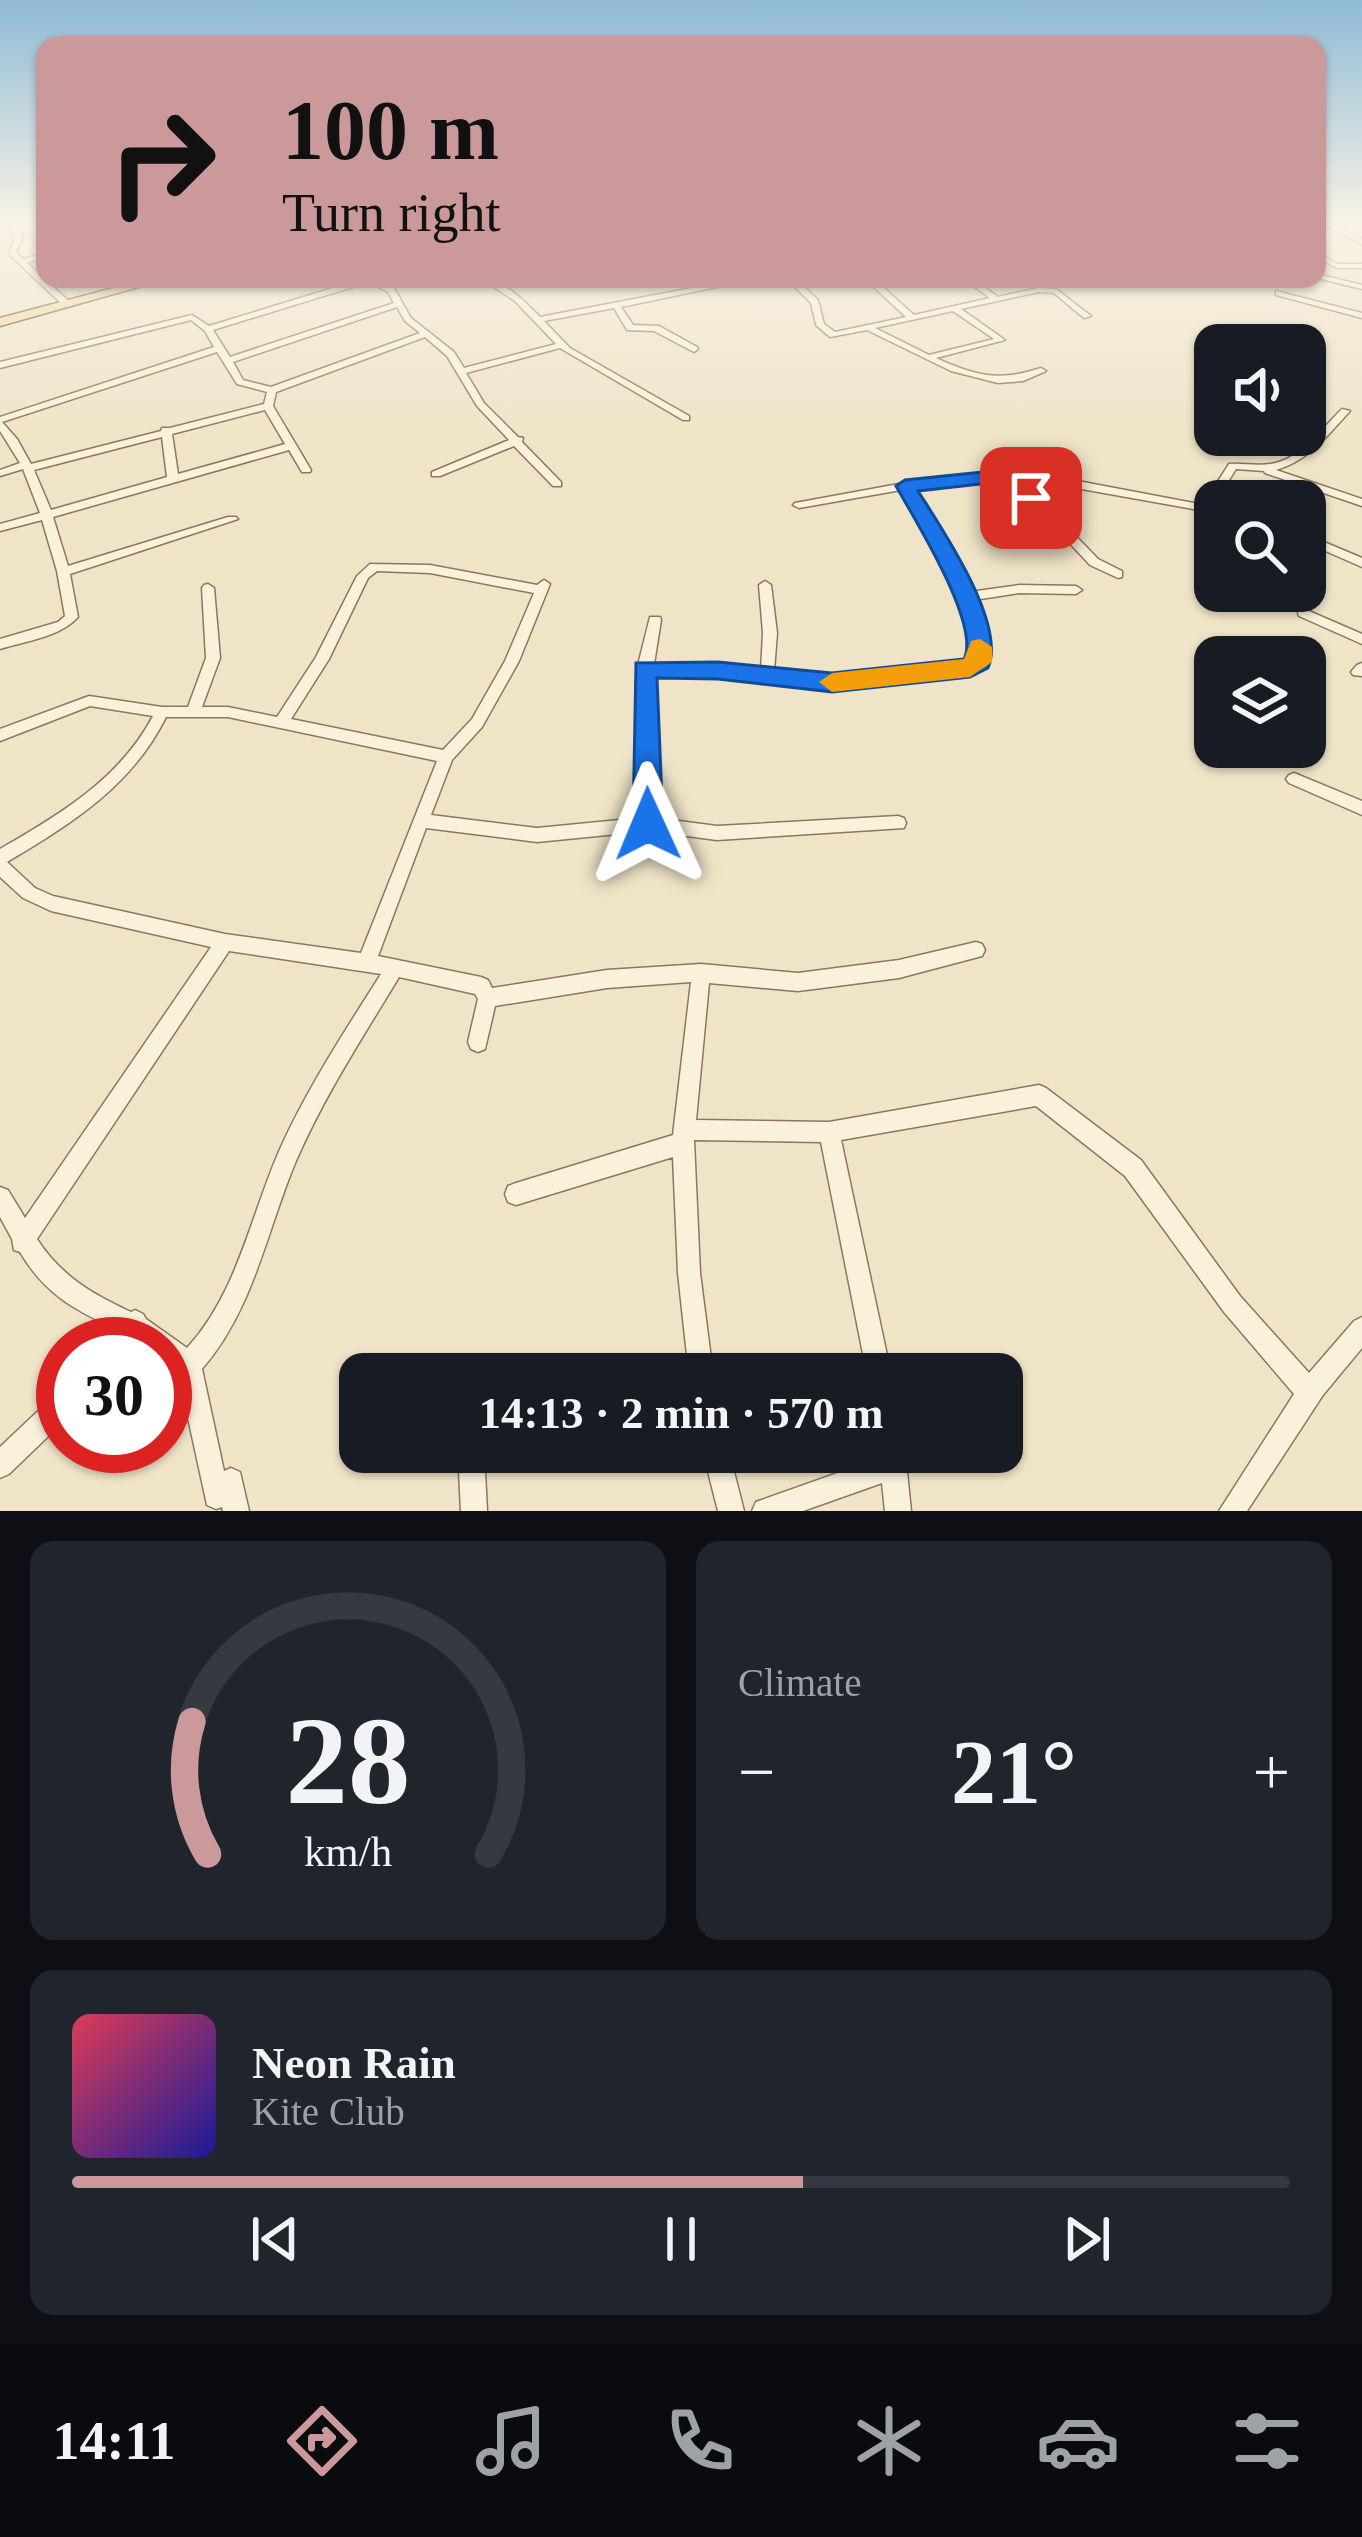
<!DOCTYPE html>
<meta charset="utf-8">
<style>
body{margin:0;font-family:"Times New Roman",serif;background:#20242c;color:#f1f3f6;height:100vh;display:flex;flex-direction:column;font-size:45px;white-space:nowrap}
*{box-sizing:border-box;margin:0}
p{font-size:39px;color:#9ea1a6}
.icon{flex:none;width:66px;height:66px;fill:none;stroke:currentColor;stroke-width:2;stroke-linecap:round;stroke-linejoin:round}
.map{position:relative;height:1511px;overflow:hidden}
.drawer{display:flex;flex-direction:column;gap:30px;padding:30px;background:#0d0f14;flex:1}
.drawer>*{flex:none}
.guide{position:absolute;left:36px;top:36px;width:1290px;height:252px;border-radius:24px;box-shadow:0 3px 9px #0004;background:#cc999b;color:#111;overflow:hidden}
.tools{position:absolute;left:1194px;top:324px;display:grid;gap:24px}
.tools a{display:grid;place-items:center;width:132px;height:132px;border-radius:24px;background:#171b24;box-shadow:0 3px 9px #0004;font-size:60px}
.speed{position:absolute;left:36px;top:1317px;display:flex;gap:24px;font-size:60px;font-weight:700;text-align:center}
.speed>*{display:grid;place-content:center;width:156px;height:156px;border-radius:50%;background:#171b24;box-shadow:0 3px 9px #0004;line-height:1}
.speed .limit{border:18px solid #d22;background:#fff;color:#111}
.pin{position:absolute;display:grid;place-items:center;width:102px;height:102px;color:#fff;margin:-51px;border-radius:24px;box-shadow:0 6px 18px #0006}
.me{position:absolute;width:132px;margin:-66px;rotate:359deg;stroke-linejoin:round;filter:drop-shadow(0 0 9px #0008)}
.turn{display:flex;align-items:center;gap:42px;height:252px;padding:0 48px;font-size:54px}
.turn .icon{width:156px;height:156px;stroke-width:2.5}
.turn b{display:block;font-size:84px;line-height:102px}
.big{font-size:90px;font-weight:700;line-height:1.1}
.drawer .widget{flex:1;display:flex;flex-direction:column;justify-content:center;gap:18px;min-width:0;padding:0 42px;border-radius:24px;background:#20242c}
.drawer .dial{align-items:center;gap:0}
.dial svg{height:312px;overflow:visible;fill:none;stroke:#363941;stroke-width:7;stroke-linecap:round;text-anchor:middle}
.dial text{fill:#f1f3f6;stroke:none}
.song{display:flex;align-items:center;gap:36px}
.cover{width:144px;height:144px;border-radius:18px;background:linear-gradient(135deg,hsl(350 70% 55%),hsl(240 70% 35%))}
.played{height:12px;border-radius:6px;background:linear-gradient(90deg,#cc999b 60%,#363941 60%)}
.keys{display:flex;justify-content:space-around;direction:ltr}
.heat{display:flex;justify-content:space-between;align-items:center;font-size:66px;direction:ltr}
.drawer .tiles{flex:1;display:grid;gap:30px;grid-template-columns:1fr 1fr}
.widget:last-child{grid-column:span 2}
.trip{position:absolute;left:339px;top:1353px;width:684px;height:120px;border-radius:24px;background:#171b24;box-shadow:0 3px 9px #0004;font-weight:700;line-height:120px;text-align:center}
.tabs{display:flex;height:192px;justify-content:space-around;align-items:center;background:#090b0e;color:#9ea1a6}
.tabs .icon{width:84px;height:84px}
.tabs .active{color:#cc999b}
.tabs b{font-size:54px;color:#f1f3f6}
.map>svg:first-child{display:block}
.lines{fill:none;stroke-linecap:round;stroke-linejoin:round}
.street-casing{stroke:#8d765c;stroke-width:3}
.primary-casing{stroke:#5b4430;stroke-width:3}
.street{fill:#faf1dc;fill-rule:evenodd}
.primary{fill:#f3d9a0;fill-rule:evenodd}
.route{fill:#1a73e8;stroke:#114b97;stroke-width:3}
.slow{fill:#f59e0b}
</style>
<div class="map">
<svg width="1362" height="1511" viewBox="0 0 1362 1511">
<rect width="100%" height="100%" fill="#f0e4c8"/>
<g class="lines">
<!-- street casing -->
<g class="street-casing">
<g id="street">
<polygon points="9,225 16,225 23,237 16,252 23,259 45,253 45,257 27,263 47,281 62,279 51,285 70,302 70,306 64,306 9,254 15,237"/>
<polygon points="1324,225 1333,225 1362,239 1362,244"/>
<polygon points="1317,253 1338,264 1362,264 1362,268 1337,268 1317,258"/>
<polygon points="1317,274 1362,285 1362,289 1317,278"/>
<path d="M362,279H375L394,288L411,318L454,352L464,368L556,344L515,301L481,279C505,280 524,301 540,317L739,279H755L621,307L633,325L659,326L697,347L698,349L694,352L654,331L627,330L614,308L544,321L570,348L689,416V420H683L560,348L466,373L484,403L518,437L523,438L522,442L561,482V486H553L514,446L440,476H432V472L509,440L477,406L447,356L425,337L276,392L273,406L311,470L310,472H302L289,450L53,517L68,566L228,517H236L238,519L70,574L78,617C60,637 26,641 0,649V639L58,622L65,616L57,571L42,520L0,531V524L40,513L23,469L0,476V470L20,463L0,431V417L214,347L205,331L191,320L0,368V362L192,315L209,326ZM369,282L388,292L394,303L230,357L213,330ZM397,307L405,321L420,333L271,387L243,380L233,362ZM217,352L237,384L267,392L264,404L170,428H162L161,431L31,464L17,439L2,422ZM265,410L285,444L178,474L172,434ZM162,437L167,477L51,510L34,470Z"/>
<polygon points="574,279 589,281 617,279 588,286"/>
<path d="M787,279H795L818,300L824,324L835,332L906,317L865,279H874L914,315L990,298L964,279H973L998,297L1039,288L1056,289L1091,316L1084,318L1054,293L1039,292L961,309L1005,340L936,358C976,376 999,382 1041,368L1046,371L1023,381L998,383L951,371L867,330L830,337L816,325L811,303ZM953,311L994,339L929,355L875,328Z"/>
<polygon points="1276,291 1362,313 1362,318 1276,295"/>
<path d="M1342,409L1350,411C1328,435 1308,461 1276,470L1362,499V506L1265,473L1264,471L1236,469L1212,507L1199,510L1020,478L1098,559L1122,571V577L1118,578L1090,565L1009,478L937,483L911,488L970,592L1019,585L1076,586L1082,590L1076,594L1019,593L974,600C983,624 990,643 981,668L832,688L718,675L652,674L650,685L656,818L717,826L898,816L904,818L906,823L904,828L717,840L648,831L537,842L426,828L378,956L481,977L488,980L492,988L607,970L701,964L798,973L899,960L976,942L982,944L985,950L982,956L899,978L798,991L709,983L696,1120L829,1122L1039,1085L1046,1088L1141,1160L1240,1296L1309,1373L1354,1321L1362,1317V1348L1323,1395L1247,1511H1219L1294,1394L1224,1312L1125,1176L1036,1106L841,1140L891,1374H867L821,1142L694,1140L700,1273L713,1374H689L678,1273L673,1157L516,1205L508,1202L505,1194L508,1186L516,1183L673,1135L691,982L607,988L495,1006L485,1049L478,1052L471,1049L468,1042L478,999L475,994L399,977C363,1037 324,1096 296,1161C266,1232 254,1309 202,1369L224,1471L231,1468L240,1472L249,1511H223L222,1507L216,1509L207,1505L178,1372L165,1361V1344H143L137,1340L134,1344H108L116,1329C73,1309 45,1294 20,1252L14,1250L12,1239L0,1217V1187L8,1190L25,1218L211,947L51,911L23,898L0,877V849C59,815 120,779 153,716L90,706L0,741V729L89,696L162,707H188L206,658L202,588L204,585L208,584L214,588L220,658L202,707H228L277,717L316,657L357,576L370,564L430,565L537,585L544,580L550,584L519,661L482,727L452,760L431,815L537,828L640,818L636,685L637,669L650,617H660L661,620L654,664L718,665L761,670L763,633L759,585L765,581L771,585L777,633L774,671L832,678L970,661C983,607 925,536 901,490L799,508L793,505L795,503L937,477L1025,471L1199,504L1204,503L1229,464C1243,463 1257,466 1270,464C1301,460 1321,429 1342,409ZM377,571L430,573L534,593L505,661L472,719L443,750L291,719L329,659L368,578ZM166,717H228L437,761L361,953L225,934L53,896L35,888L7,862C71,824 132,786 166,717ZM229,951L381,974C345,1031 308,1087 280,1149C250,1217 238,1292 187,1348L146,1319L143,1314L135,1310L131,1312C92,1294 61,1276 37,1239Z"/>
<polygon points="1305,534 1362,558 1362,567 1305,542"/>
<polygon points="1304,609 1362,634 1362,644 1299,616 1298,613 1299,610"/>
<polygon points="1362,663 1362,676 1353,675 1351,672 1357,665"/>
<polygon points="1294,773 1362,801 1362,815 1289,783 1286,779 1289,775"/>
<polygon points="63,1393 63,1422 9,1474 0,1478 0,1447 54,1396"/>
<polygon points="458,1452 484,1452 487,1511 461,1511"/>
<polygon points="703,1452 729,1452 744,1511 718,1511"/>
<polygon points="879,1452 905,1452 911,1511 885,1511 882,1483 803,1511 752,1511 756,1502 880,1458"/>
</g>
</g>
<!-- primary casing -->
<g class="primary-casing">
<polygon id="primary" points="147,279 167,279 0,326 0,318"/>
</g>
<!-- street -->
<use href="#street" class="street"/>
<!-- primary -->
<use href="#primary" class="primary"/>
</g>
<!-- sky -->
<linearGradient id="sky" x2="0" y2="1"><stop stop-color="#8fbad6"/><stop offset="0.51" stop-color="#f8f3e6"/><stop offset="1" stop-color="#f8f3e6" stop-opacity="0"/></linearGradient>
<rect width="1362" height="437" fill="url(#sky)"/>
<!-- route -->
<path class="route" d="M1012,469C1024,472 1042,493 1038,503H1024L1007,481L918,491C942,529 1007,624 988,668L970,677L832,692L718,679L657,678L663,824L658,833L648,837L638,833L633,824L636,663L718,662L832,673L964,659C981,625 915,520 896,486L905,480Z"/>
<!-- slow -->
<polygon class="slow" points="980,639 992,647 992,662 970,677 832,692 819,682 832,673 964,659 971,641"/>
</svg>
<div class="tools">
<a><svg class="icon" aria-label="sound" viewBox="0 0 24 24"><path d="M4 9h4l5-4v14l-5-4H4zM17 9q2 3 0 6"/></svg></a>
<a><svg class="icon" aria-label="search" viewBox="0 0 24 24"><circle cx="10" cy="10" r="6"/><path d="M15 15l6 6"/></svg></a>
<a><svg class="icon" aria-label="layers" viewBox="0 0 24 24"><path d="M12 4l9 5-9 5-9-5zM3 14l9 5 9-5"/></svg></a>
</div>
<div class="speed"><div class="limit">30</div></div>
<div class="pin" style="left:1031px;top:498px;background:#d93025"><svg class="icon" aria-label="arrive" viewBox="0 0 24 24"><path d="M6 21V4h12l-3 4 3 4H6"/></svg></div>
<svg class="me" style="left:648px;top:824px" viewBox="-20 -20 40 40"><path d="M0-17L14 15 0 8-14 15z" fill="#1a73e8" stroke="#fff" stroke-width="4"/></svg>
<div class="trip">14:13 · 2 min · 570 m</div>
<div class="guide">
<div class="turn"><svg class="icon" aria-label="right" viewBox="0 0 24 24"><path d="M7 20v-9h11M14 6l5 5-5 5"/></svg><div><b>100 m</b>Turn right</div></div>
</div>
</div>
<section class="drawer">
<div class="tiles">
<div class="widget dial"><svg viewBox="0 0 100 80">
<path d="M14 69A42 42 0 1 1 86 69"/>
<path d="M14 69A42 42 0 0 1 10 35" stroke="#cc999b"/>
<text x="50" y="56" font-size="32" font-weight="700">28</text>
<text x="50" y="72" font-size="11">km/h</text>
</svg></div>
<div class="widget"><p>Climate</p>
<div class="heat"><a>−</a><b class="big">21°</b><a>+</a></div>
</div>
<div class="widget">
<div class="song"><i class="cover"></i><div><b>Neon Rain</b><p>Kite Club</p></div></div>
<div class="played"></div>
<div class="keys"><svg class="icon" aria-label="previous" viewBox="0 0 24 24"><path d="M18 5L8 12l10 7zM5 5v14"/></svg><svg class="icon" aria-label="pause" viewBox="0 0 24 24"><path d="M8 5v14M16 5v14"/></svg><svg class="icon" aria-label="next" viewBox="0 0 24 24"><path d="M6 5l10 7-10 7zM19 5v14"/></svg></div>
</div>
</div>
</section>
<nav class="tabs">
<b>14:11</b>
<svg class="icon active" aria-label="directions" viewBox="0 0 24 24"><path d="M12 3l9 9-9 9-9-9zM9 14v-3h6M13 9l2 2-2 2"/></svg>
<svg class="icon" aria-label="music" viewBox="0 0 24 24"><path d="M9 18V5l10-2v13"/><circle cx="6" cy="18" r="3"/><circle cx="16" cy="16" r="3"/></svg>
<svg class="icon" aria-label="phone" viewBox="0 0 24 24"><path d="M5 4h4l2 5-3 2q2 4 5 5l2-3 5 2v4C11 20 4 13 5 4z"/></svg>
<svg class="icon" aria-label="climate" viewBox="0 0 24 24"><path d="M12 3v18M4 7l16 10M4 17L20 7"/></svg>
<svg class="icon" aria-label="car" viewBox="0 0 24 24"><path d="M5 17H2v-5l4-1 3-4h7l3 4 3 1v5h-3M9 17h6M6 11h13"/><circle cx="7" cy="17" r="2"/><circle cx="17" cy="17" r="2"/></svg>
<svg class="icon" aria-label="filters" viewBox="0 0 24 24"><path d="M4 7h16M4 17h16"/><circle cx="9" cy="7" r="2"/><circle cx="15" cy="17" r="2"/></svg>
</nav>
